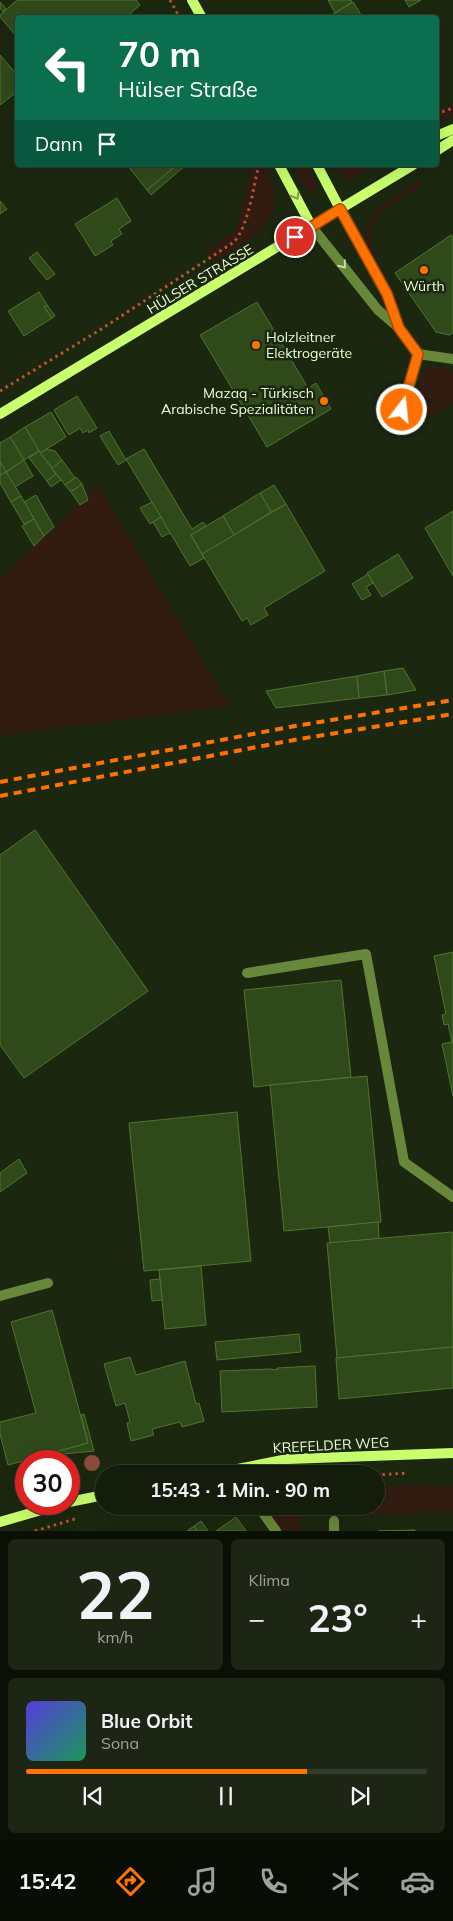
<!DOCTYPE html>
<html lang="de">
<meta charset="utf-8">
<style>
body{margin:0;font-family:Mulish,sans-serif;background:#1d2614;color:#f1f3f6;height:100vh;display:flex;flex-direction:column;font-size:19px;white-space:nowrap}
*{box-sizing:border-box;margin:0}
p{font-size:16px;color:#9da29d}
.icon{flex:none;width:28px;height:28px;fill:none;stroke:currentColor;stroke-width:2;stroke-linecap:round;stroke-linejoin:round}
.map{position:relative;height:1531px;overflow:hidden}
.panel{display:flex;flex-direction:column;gap:8px;padding:8px;background:#0b1006;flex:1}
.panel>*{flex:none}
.banner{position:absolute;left:15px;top:15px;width:424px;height:152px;border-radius:5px;box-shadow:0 5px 20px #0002,0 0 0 1px #333b2c;background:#0b6e4f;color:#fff;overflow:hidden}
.speed{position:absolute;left:15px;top:1450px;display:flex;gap:10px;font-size:25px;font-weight:700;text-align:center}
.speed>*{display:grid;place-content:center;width:65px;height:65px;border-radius:50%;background:#141d0b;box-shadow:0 5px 20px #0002,0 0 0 1px #333b2c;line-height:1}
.speed .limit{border:8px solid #d22;background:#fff;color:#111}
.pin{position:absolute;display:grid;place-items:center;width:42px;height:42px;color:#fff;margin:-21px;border:2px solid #fff;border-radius:50%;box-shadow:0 1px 5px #0007}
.me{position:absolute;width:55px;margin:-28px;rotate:16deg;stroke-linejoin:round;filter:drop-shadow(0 0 4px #0008)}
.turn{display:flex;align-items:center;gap:18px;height:105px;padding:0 20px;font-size:22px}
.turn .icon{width:65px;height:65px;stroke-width:2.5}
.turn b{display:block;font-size:35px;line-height:42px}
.then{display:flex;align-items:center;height:48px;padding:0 20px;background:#0003;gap:10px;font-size:19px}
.big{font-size:38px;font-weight:700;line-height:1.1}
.panel .card{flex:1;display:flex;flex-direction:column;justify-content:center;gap:8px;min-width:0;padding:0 18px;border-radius:8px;background:#1d2614}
.panel .dial{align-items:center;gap:0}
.dial b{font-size:65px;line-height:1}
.song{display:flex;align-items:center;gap:15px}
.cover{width:60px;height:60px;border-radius:8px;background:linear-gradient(135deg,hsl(250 70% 55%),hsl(150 70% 35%))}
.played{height:5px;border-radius:2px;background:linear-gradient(90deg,#ff7202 70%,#333b2c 70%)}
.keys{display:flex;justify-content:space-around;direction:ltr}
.heat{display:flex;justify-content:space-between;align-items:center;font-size:28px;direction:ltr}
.panel .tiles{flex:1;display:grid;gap:8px;grid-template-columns:1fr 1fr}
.card:last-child{grid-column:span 2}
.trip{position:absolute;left:95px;top:1465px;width:290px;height:50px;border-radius:25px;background:#141d0b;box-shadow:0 5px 20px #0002,0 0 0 1px #333b2c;font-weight:700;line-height:50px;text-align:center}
.dock{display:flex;height:80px;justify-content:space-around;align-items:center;background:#080c04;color:#9da29d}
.dock .icon{width:35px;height:35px}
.dock .selected{color:#ff7202}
.dock b{font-size:22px;color:#f1f3f6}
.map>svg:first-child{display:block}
.green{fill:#321c12}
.building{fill:#30491b;stroke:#4e752d}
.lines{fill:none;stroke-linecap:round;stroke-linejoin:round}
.path{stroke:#bb562e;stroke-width:3;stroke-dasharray:2.5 4;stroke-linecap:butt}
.lane{stroke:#69873a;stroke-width:10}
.street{stroke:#69873a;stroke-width:10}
.secondary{stroke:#c9ff6d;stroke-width:10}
.rail{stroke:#ff7202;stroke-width:4;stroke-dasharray:8 6;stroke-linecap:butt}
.tree{fill:#884d3b}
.oneway{stroke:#7b9e43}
.oneway2{stroke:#c5dba7}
.route-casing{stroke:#a64a01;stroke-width:12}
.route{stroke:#ff7202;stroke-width:9}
.poi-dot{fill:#ff7202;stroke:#1b270f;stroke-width:2}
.labels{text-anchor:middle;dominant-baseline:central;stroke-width:5;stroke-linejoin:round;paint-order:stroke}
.street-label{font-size:14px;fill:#ecffd6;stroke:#1b270f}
.poi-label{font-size:14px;fill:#ecffd6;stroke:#1b270f}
</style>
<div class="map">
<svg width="453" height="1531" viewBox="0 0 453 1531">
<rect width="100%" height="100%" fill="#1b270f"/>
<!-- green -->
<g class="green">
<polygon points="453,105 453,117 436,123 436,108"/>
<path d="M252,165L265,166C270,177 278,199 273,211C264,234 234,251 214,264L204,251L236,231Z"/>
<polygon points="292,165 306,165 315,179 316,196 301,183"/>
<polygon points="333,165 368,165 369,168 346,181"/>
<path d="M419,180L423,186C403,198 371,210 371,237C371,242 374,248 375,253L369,256C368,248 365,239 365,232C367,211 403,191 419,180Z"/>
<polygon points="437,366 453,371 453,403 416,425 410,418 421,376 427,368"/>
<polygon points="98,485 230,706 0,736 0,579 78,504 80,505 87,500 86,496"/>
<polygon points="376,1485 453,1486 453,1511 356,1516 355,1510 300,1513 301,1531 281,1531 264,1506 376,1506"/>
</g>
<!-- building -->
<g class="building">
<polygon points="17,0 136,0 140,5 125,18 18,18 18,38 0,17 0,15"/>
<polygon points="328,0 351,0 352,2 335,13"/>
<polygon points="405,0 421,0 409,7"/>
<polygon points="0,2 6,9 3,12 0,8"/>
<polygon points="353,2 363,18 327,18 335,13"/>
<polygon points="0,55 18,76 18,91 0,105"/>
<polygon points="127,165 177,165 147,190"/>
<polygon points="177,165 186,165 151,195 147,190"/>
<polygon points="117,198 131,221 119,229 122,234 111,241 113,245 95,256 75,224"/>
<polygon points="0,201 7,209 0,214"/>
<polygon points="451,235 453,238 453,333 449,335 436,332 395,273"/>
<polygon points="37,252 55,274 47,280 29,258"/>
<polygon points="39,292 47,305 44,307 52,318 24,336 8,311"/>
<polygon points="257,302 308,388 316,383 331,409 267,447 200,335"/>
<polygon points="47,305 55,316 52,318 44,307"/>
<polygon points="77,396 97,428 89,433 88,430 83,433 80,428 69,435 54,410"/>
<polygon points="51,412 66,437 40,453 25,427"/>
<polygon points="25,427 39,451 24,460 10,437"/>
<polygon points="109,431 126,460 118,465 100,436"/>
<polygon points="10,437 24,460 6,472 0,462 0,443"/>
<polygon points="47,449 55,451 62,460 52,468 40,453"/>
<polygon points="144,449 192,529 203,522 206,526 191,535 204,558 190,566 126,459"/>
<polygon points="39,451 56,474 47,481 29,458"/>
<polygon points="24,460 33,476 15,487 6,472"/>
<polygon points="62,460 75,478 65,485 52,468"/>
<polygon points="0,462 6,472 0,475"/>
<polygon points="6,472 21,496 11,502 0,483 0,475"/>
<polygon points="56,474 61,480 51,487 47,481"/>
<polygon points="76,477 82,484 71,492 65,485"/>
<polygon points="82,484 88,500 80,505 71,492"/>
<polygon points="274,485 286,504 271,512 260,493"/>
<polygon points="260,493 271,512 234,535 223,516"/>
<polygon points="36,495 54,527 44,536 24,502"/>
<polygon points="21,496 34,519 24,524 11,502"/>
<polygon points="152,502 161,517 150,524 140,508"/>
<polygon points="286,504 325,571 264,608 268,615 251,625 247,618 242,621 202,554"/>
<polygon points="453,511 453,576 425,528"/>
<polygon points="223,516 234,535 202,554 191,535"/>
<polygon points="161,517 170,533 162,537 153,522"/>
<polygon points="34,519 44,536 34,546 22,526"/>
<polygon points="398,554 413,578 382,597 367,573"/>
<polygon points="368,574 373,583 366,587 371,595 362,600 352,584"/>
<polygon points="403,668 416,690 387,695 384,671"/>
<polygon points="384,671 387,695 359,698 357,676"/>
<polygon points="357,676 359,698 276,708 266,691"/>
<polygon points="35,830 148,991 24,1078 0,1045 0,855"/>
<polygon points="453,952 453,1042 452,1042 448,1024 444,1025 442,1015 446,1014 434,956"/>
<polygon points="341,980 351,1077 254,1087 244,990"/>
<polygon points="452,1042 453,1042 453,1096 442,1044"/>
<polygon points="367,1076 381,1222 284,1231 270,1085"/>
<polygon points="237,1112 251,1261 144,1271 129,1123"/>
<polygon points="19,1159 27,1173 0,1192 0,1173"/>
<polygon points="378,1222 379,1239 330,1243 328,1227"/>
<polygon points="452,1232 453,1347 337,1358 327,1243"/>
<polygon points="201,1266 206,1325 165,1329 159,1270"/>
<polygon points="160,1279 162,1300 152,1301 150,1280"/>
<polygon points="52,1310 88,1443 8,1465 0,1434 0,1422 36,1413 11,1322"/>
<polygon points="299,1334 301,1352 217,1360 215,1342"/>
<polygon points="453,1347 453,1388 339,1399 336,1358"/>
<polygon points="130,1357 136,1375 185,1361 196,1404 199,1403 204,1421 182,1427 180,1422 152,1429 154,1435 131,1441 127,1423 130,1422 125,1403 116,1406 104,1364"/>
<polygon points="315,1366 317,1407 222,1412 220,1371 270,1369 277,1370 277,1368"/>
<polygon points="84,1414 94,1451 53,1455 52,1453 88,1443 81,1415"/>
<polygon points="236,1517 246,1531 216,1531"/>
<polygon points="201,1521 208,1531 197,1531 194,1526"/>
<polygon points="194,1526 197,1531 187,1531"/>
<polygon points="415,1530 415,1531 378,1531"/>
</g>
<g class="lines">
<!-- path -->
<g class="path">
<polyline points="170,0 180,18"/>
<polyline points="436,114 453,108"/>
<path d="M0,391L103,328L234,242C249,225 253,187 259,165"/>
<polyline points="376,1475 408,1473"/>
<polyline points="112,1508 124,1506"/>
<polyline points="35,1531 78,1518"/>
</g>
<!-- lane -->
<g class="lane">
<polyline points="247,973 366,954 404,1162 453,1197"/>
<polyline points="0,1296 48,1283"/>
</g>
<!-- street -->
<g class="street">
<polyline points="340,209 387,294 399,328"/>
<polyline points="312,227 378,310 399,328 418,354 453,359"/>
<polyline points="402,410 418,354"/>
<polyline points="258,1506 276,1531"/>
<polyline points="334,1521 334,1531"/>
</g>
<!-- secondary -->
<g class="secondary">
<polyline points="192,0 202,18"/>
<polyline points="436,136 453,129"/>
<polyline points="436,151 453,140"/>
<polyline points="279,165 312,227"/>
<polyline points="317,165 340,209"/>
<polyline points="0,414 413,165"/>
<polyline points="212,1474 288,1459 453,1453"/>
<polyline points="69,1502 104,1495"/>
<polyline points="0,1522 62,1504"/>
</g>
<!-- rail -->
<g class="rail">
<polyline points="0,782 295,726 453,700"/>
<polyline points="0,796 299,739 453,714"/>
</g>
</g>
<!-- trees -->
<circle class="tree" cx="92" cy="1463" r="8"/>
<!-- one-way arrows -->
<defs><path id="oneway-chevron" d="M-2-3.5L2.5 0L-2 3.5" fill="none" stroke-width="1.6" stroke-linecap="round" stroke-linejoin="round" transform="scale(1.25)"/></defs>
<use class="oneway" href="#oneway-chevron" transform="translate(296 196) rotate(62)"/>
<use class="oneway2" href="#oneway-chevron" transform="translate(343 265) rotate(51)"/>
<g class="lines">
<!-- route casing -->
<g class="route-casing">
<polyline id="route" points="295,237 340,209 387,294 399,328 418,354 402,410"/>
</g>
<!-- route -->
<use href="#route" class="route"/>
</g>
<!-- markers -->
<g class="poi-dot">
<circle cx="424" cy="270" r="5"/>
<circle cx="256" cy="345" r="5"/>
<circle cx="324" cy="401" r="5"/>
</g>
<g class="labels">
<!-- street labels -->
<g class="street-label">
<text transform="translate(200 279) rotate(-31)">HÜLSER STRASSE</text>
<text transform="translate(331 1445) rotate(-3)">KREFELDER WEG</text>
</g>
<!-- poi labels -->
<g class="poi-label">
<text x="424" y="286">Würth</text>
<text x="266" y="337" text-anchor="start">Holzleitner<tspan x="266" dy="16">Elektrogeräte</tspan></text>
<text x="314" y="393" text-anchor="end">Mazaq - Türkisch<tspan x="314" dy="16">Arabische Spezialitäten</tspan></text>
</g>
</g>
</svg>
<div class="speed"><div class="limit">30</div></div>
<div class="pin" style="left:295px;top:237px;background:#d93025"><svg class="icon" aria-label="arrive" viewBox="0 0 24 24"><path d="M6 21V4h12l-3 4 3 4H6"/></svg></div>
<svg class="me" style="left:402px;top:410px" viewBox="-20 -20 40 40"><circle r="17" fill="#ff7202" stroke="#fff" stroke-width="3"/><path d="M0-11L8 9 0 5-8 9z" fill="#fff"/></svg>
<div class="trip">15:43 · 1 Min. · 90 m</div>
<div class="banner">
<div class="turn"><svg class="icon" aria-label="left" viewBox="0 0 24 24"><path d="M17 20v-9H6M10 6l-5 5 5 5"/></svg><div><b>70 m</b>Hülser Straße</div></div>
<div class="then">Dann<svg class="icon" aria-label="arrive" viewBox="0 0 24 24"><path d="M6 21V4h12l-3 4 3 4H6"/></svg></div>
</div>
</div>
<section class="panel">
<div class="tiles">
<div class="card dial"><b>22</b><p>km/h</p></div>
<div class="card"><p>Klima</p>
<div class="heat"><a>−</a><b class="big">23°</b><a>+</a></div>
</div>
<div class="card">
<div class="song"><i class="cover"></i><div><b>Blue Orbit</b><p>Sona</p></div></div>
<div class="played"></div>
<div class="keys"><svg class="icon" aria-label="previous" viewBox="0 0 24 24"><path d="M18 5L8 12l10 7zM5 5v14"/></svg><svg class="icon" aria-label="pause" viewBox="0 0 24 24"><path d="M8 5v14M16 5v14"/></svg><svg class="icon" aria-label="next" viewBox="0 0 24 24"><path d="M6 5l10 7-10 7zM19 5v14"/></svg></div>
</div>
</div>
</section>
<nav class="dock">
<b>15:42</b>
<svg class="icon selected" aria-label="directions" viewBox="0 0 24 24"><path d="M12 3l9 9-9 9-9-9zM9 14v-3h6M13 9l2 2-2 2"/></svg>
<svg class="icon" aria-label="music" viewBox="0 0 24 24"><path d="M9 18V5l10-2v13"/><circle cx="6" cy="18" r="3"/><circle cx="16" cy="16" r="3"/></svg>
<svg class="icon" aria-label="phone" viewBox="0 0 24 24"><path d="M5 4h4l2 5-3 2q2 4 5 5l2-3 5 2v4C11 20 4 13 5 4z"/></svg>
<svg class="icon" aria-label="climate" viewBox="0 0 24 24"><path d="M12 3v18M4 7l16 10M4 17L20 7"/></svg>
<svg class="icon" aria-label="car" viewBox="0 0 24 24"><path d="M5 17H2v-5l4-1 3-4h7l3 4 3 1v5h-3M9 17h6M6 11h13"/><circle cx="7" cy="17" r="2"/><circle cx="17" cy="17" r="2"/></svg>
</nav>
